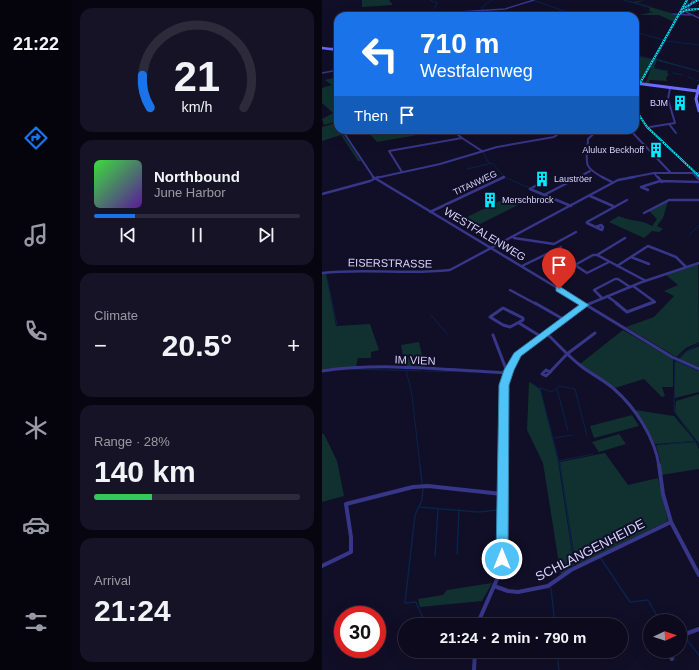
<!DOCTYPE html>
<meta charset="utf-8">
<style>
body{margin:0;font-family:Helvetica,sans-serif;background:#161326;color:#f1f3f6;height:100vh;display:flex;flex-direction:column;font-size:15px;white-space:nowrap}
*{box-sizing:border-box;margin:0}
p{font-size:13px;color:#9a9aa4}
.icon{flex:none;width:22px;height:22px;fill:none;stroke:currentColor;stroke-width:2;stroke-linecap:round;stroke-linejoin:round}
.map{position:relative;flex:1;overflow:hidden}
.sheet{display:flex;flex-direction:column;gap:8px;padding:8px;background:#070610;width:250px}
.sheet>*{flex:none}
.banner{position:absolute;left:12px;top:12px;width:305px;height:122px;border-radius:12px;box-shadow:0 4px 16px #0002,0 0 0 1px #2d2b3b;background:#1a73e8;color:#fff;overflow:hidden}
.needle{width:26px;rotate:86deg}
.buttons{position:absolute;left:321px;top:614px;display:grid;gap:8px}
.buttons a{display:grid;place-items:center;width:44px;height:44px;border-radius:50%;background:#0d0a1d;box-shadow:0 4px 16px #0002,0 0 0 1px #2d2b3b;font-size:20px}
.speed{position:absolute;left:12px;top:606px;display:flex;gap:8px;font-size:20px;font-weight:700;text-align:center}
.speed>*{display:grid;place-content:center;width:52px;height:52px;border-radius:50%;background:#0d0a1d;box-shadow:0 4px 16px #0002,0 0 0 1px #2d2b3b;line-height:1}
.speed .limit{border:6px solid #d22;background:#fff;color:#111}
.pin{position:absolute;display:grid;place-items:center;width:34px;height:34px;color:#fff;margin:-41px -17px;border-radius:50% 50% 50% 0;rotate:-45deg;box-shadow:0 0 4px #0007}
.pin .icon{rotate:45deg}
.me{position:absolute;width:44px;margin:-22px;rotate:0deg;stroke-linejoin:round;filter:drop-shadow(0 0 3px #0008)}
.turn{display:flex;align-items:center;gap:14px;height:84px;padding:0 20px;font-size:18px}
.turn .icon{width:52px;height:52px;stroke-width:2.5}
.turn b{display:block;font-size:28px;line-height:34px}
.then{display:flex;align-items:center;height:38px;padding:0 20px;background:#0003;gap:8px;font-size:15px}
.big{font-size:30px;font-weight:700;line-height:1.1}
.sheet .widget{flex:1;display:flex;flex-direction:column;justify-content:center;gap:6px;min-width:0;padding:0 14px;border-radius:12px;background:#161326}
.sheet .dial{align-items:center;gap:0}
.dial svg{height:104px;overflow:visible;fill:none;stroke:#2d2b3b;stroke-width:7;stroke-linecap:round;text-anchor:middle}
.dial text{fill:#f1f3f6;stroke:none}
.song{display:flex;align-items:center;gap:12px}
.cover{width:48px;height:48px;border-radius:6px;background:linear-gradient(135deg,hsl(120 70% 55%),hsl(270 70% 35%))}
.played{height:4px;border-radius:2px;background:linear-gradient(90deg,#1a73e8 20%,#2d2b3b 20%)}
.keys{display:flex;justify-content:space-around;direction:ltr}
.heat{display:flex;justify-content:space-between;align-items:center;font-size:22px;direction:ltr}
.charge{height:6px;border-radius:3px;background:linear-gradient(90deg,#34c759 28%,#2d2b3b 0)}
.trip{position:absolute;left:76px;top:618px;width:230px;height:40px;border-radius:20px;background:#0d0a1d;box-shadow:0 4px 16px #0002,0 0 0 1px #2d2b3b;font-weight:700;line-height:40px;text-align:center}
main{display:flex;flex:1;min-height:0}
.menu{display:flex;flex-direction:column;width:72px;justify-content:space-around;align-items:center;background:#05040c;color:#9a9aa4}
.menu .icon{width:28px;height:28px}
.menu .active{color:#1a73e8}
.menu b{font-size:18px;color:#f1f3f6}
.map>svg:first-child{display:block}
.green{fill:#10312f}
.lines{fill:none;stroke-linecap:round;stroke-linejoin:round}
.stream-far1{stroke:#09234a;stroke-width:1}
.stream{stroke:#09234a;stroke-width:1.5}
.street-far4{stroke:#373688;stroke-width:1.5}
.street-far3{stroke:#373688;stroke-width:2}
.street-far2{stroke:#373688;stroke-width:2.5}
.street-far1{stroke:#373688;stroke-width:3}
.street{stroke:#373688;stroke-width:4}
.secondary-far1{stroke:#6b6bff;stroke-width:2.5}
.secondary{stroke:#6b6bff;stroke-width:3}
.rail-casing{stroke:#00ecff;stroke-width:2}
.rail{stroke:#110e27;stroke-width:1;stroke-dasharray:1.5;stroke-linecap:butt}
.route{fill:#4fc3f7;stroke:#337fa1}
.labels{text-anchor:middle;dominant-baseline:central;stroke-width:4;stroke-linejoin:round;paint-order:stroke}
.far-poi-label{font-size:9px;fill:#d8d4ff;stroke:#110e27;text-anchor:end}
.far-street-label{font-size:9px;fill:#d8d4ff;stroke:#110e27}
.street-label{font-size:11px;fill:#d8d4ff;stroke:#110e27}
.near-street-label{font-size:13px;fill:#d8d4ff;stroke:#110e27}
</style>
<main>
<nav class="menu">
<b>21:22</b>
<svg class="icon active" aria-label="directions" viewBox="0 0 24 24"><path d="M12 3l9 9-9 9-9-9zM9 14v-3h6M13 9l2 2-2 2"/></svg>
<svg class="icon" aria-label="music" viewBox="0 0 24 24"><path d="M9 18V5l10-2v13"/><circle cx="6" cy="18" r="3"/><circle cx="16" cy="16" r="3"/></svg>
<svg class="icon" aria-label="phone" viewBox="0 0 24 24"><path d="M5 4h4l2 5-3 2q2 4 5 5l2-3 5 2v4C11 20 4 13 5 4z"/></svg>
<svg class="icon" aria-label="climate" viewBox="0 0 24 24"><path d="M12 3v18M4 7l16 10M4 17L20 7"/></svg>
<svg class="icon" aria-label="car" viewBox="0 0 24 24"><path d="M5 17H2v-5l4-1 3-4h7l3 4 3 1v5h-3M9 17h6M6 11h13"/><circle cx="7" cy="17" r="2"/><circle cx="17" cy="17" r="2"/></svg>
<svg class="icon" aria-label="filters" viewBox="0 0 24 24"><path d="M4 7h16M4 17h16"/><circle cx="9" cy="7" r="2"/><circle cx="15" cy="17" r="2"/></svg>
</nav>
<section class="sheet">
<div class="widget dial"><svg viewBox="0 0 100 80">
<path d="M14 69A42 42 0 1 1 86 69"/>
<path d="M14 69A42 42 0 0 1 8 44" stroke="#1a73e8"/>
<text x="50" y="56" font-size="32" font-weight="700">21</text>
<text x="50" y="72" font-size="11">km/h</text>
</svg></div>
<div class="widget">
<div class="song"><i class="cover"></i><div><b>Northbound</b><p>June Harbor</p></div></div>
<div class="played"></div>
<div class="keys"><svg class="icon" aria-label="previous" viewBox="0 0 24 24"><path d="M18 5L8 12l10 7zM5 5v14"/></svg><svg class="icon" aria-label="pause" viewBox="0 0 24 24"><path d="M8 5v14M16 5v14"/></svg><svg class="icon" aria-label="next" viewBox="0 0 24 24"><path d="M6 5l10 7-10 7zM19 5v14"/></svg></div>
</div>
<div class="widget"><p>Climate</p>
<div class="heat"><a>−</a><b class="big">20.5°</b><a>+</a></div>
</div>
<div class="widget"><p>Range · 28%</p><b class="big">140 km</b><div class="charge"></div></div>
<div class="widget"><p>Arrival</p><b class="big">21:24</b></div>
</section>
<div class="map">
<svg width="377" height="670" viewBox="0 0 377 670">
<rect width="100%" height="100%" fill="#110e27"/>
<!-- green -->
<g class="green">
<polygon points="40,0 67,0 71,5 40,7"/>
<polygon points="301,0 311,2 323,0 314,3 356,15 352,22 337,15 317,15 331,12 327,11 328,8"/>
<polygon points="313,56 331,59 317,82 313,81"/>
<path d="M332,58L377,71V72L335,60L332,68L346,71L345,73L347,74L344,78L345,81L328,80L326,84L323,83C328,75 328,67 332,58Z"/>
<polygon points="16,77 16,104 13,122 2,125 0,119 11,113 0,103 0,88 10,85 3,80"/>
<polygon points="13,123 39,161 36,161 19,135 0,141 0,127"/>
<polygon points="34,130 110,130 113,132 55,142 46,132 36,134"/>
<polygon points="188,196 202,202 156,225 143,218"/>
<path d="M346,201L341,218L335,226L341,229L337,232L330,231L322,238L287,222L297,216C308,222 319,219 330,226L335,219L327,211Z"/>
<polygon points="376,264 377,342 364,348 354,357 304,327 332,317 352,296 342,291 356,285 344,275"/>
<polygon points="0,274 4,274 14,326 48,324 57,350 49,352 49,358 36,358 34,367 0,370"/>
<polygon points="301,330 351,359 351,387 340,387 343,396 340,397 322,379 293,388 258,364"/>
<polygon points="97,342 103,368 83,367 79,345"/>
<polygon points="377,346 377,367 357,359 365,351"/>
<polygon points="353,361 377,371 377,392 353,398"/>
<polygon points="207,382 218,389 236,461 252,566 239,576 221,463 205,430"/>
<polygon points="377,394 377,444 355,415 353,411 354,401"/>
<polygon points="313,410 352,416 373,441 333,444"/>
<polygon points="310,415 317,426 272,438 268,426"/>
<polygon points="0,434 2,434 15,461 22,496 0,502"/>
<polygon points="297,434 304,444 277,452 270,442"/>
<polygon points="374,442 377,450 377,469 339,475 338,460 334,445"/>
<polygon points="283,453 306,485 336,478 346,521 254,566 238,462"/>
<polygon points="170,583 160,601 98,607 96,599 121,595 125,590"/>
</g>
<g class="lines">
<!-- stream-far1 -->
<g class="stream-far1">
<polyline points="108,0 115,3 112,9"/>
<polyline points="211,0 256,16"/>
<polyline points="302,0 329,7"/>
<polyline points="365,5 368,0"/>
<polyline points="164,11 165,16"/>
<polyline points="161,16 160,7 170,0"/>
<polyline points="313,32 345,41 377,45"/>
<polyline points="313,55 377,71"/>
<polyline points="334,58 344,41"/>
<polyline points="333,59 329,68 344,71"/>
<polyline points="351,73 361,75"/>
<polyline points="366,77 371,79"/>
<polyline points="373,80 377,81"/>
<polyline points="161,152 167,163"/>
<polyline points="145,169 170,163 184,178 208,188"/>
<polyline points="367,235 377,225"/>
<polyline points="4,274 15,325"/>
<polyline points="109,315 126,335"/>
<polyline points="356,357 377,343"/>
<polyline points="353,360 352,411 377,447"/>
<polyline points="354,361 377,371"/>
<polyline points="30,369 100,371"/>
<polyline points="84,370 90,395 98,466"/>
<polyline points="103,371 150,372"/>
<polyline points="209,383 218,389 238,466"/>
<polyline points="218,388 230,392 237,386 253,389 265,436"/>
<polyline points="235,389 246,431"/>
<polyline points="178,425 178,393 182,375 180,374"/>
<polyline points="232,438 250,435"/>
<polyline points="337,445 374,441"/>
<polyline points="237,461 271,454"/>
</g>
<!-- stream -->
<g class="stream">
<polyline points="98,465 100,484"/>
<polyline points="238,465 253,565"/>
<polyline points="101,489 100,500 93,515 83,603 94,602 104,625"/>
<polyline points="97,507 156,512 177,510"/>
<polyline points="135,554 137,510"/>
<polyline points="113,556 116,509"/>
<polyline points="278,557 308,602 326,600 338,621"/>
<polyline points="229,588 233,625"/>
<polyline points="362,636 377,655"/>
<polyline points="235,651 237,670"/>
<polyline points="349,651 353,659"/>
</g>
<!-- street-far4 -->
<g class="street-far4">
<polyline points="371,0 364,12 377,18"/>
<polyline points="351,14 368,15"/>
<polyline points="125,16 137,12 183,9 212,0"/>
<polyline points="6,49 16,47"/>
<polyline points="0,73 16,70"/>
</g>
<!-- street-far3 -->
<g class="street-far3">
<polyline points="16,113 16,124"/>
<polyline points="347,124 354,133"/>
<polyline points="328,127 353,123 346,99 348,88"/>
<polyline points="20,130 52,178"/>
<polyline points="130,130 140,138"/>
<path d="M276,130L266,139C265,163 259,166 282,178"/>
<polyline points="308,130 348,172"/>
<polyline points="80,172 67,151 140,138 160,151"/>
<polyline points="332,173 336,178"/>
<polyline points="371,173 376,178"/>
<polyline points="54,178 118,164 175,147 232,137 235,135 234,130"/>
<polyline points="180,178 182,177"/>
<polyline points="255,178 268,171"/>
<polyline points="306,178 332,173 377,173"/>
</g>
<!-- street-far2 -->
<g class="street-far2">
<polyline points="51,177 262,304"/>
<polyline points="280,177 290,182"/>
<polyline points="336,177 340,182"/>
<polyline points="375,177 377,179"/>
<polyline points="208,189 249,206"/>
<polyline points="208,189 217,184"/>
<polyline points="326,190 319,187 338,181 377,182"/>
<polyline points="0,194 48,181 56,177"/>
<polyline points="222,195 257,177"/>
<polyline points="268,196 291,206"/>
<polyline points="108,212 182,177"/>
<polyline points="322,213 347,200 377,200"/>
<polyline points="274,227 279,225 281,227 280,230 265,223 265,222 305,200"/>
<polyline points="192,238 232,244 254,232"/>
<polyline points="275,255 324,281"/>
<polyline points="309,257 327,264"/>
<polyline points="287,262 265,273 253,265 271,255 275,255 303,238"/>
<polyline points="200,266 239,247"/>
<polyline points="295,266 326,246 354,257 364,267"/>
<path d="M0,273C43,268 85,275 128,270L296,180L312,177"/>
<polyline points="311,286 333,302 326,304"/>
<polyline points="188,290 214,304"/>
<polyline points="285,296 296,304"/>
<polyline points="280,298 272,290 293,279 296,279 308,287"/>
<polyline points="267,304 320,282 377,263"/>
</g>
<!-- street-far1 -->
<g class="street-far1">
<polyline points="213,303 241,319"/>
<polyline points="261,303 350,357 377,369"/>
<polyline points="294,303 305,312 329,303"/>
<polygon points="181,308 201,318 201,320 188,327 181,325 168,317"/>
<polyline points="197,323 218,336"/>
<path d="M223,332C235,343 246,356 259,366C269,374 282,380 292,389C313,407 333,438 337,466"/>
<polyline points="171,335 184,369 187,370"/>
<polygon points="224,370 228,372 224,376 220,374"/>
<path d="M0,371C61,362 125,370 186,373"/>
<polyline points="228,372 245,354 273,333"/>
<polyline points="180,466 181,392 186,373 195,355 254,310 269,303"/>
</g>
<!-- street -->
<g class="street">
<polyline points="337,465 341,494 349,522 377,575"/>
<polyline points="0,566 29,552 29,537 24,504 91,487 106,486 180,494"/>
<polyline points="172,586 186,591 196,592 226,586 249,570 349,522"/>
<polyline points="155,625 179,570 180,465"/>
<polyline points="358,636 377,629"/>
<polyline points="346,651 350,659"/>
<polyline points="152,670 153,651"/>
</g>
<!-- secondary-far1 -->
<polyline class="secondary-far1" points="0,48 16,50"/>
<!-- secondary -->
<g class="secondary">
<polyline points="313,83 375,91"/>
<polyline points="377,86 374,99 377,111"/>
</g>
<!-- rail casing -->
<g class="rail-casing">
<g id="rail">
<polyline points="362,8 376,0"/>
<polyline points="357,14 364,10 377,9"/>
<polyline points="313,92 365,0"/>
<polyline points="313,109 325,127 377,176"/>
</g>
</g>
<!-- rail -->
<use href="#rail" class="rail"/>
</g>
<!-- route -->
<polygon class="route" points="237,286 267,305 199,356 192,370 187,385 186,559 185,562 180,564 176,562 174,559 177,385 182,370 192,353 257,305 234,291 234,287"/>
<!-- icons -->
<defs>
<g id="building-bare" transform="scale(1.2)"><path d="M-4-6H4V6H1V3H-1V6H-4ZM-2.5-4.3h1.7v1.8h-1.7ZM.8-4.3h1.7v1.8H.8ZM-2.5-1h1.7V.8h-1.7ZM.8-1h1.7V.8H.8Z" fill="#00ecff" stroke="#110e27" stroke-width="2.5" paint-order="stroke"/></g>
</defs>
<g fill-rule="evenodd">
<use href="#building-bare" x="358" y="103"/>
<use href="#building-bare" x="334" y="150"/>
<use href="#building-bare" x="220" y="179"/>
<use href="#building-bare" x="168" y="200"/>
</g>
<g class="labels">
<!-- far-poi labels -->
<g class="far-poi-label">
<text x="346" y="103">BJM</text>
<text x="322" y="150">Alulux Beckhoff</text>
<text x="232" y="179" text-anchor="start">Lauströer</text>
<text x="180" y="200" text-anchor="start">Merschbrock</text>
</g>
<!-- far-street labels -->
<g class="far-street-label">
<text transform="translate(153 183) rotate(-25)">TITANWEG</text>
</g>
<!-- street labels -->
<g class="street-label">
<text transform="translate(163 234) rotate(31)">WESTFALENWEG</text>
<text transform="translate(68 263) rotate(1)">EISERSTRASSE</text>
<text transform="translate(93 360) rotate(2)">IM VIEN</text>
</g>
<!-- near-street labels -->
<g class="near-street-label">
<text transform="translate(268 550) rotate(-27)">SCHLANGENHEIDE</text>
</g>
</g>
</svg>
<div class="buttons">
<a><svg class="needle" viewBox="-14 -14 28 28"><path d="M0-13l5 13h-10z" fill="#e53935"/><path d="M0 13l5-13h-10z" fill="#9a9aa4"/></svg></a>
</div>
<div class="speed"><div class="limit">30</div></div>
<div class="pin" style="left:237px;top:289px;background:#d93025"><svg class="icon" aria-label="arrive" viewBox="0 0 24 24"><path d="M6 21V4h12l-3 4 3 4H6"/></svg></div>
<svg class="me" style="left:180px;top:559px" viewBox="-20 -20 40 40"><circle r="17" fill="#4fc3f7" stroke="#fff" stroke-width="3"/><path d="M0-11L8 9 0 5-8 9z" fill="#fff"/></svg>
<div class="trip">21:24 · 2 min · 790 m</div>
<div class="banner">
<div class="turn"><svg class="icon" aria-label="left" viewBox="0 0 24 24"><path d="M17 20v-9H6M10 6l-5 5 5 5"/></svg><div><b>710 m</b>Westfalenweg</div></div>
<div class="then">Then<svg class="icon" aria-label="arrive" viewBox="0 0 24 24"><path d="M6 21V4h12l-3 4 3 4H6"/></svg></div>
</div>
</div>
</main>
